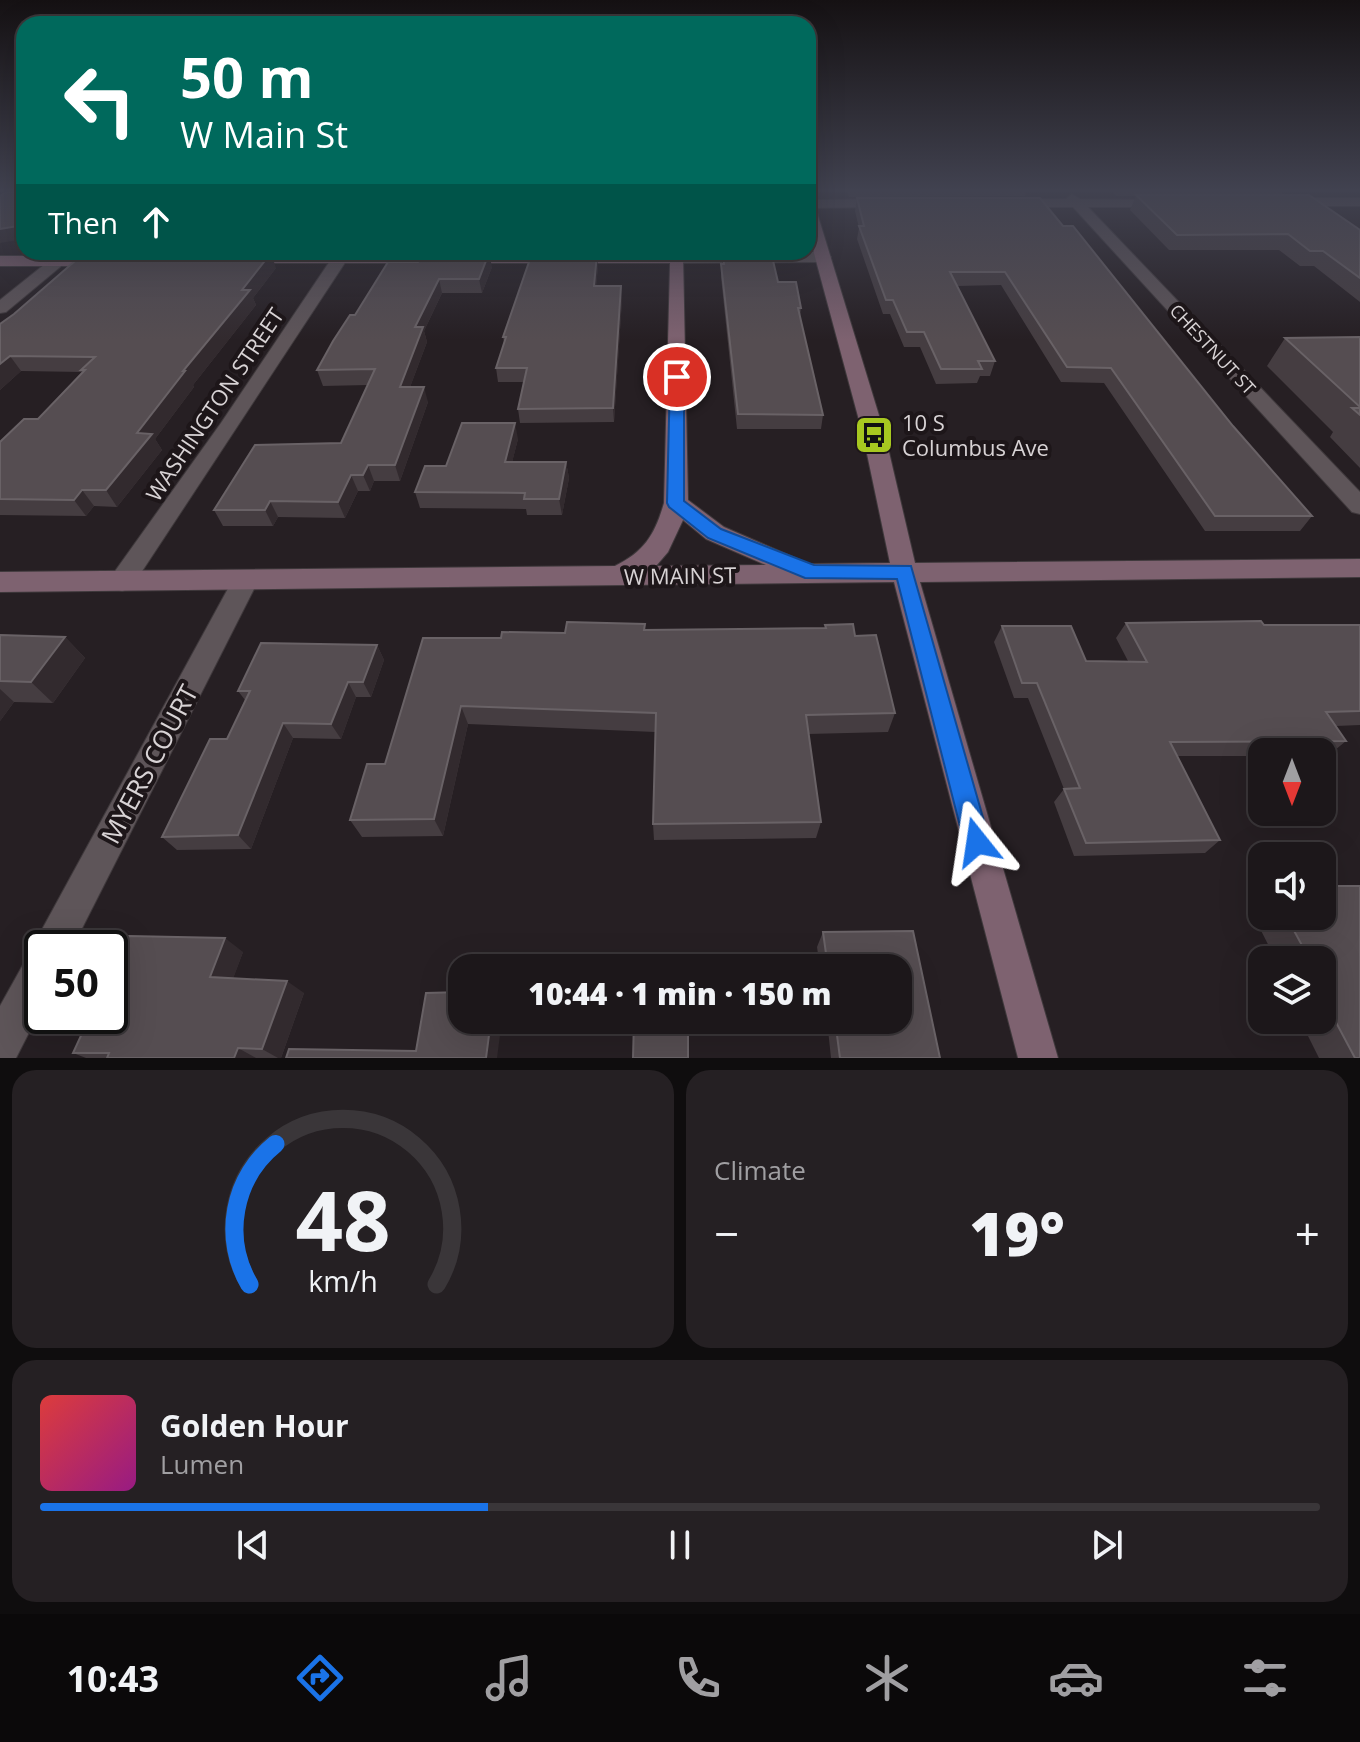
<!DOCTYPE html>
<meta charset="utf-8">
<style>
body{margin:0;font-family:"Open Sans",sans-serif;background:#252023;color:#f1f3f6;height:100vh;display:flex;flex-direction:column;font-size:30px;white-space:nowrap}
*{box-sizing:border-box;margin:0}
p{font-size:26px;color:#a09fa2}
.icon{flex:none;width:44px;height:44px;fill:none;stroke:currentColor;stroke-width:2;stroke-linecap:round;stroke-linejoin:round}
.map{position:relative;height:1058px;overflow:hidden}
.panel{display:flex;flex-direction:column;gap:12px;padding:12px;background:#0f0d0e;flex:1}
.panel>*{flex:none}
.top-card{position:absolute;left:16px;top:16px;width:800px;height:244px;border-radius:24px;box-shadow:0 8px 32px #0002,0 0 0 2px #3a3639;background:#00695c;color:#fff;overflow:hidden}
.needle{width:52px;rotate:180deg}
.fabs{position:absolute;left:1248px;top:738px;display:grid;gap:16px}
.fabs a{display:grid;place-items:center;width:88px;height:88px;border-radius:16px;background:#1c171a;box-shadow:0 8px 32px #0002,0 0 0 2px #3a3639;font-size:40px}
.speed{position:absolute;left:24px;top:930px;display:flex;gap:16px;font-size:40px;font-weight:700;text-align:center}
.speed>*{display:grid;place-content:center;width:104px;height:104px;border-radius:50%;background:#1c171a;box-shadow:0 8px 32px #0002,0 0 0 2px #3a3639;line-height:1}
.speed .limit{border:4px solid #111;border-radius:12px;background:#fff;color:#111}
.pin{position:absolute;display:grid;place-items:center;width:68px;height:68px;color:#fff;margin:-34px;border:4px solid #fff;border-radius:50%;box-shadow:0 2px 8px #0007}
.me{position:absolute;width:88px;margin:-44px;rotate:345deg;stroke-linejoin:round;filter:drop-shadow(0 0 6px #0008)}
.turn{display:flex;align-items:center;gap:28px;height:168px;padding:0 32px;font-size:36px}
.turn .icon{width:104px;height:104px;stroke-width:2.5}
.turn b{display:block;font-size:56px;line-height:68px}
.then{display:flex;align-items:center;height:76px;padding:0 32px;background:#0003;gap:16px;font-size:30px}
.big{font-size:60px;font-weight:800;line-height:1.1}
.panel .widget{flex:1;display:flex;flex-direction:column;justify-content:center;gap:12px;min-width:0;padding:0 28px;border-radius:24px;background:#252023}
.panel .dial{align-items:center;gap:0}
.dial svg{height:208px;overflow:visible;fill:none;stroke:#3a3639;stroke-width:7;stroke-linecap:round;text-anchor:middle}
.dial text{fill:#f1f3f6;stroke:none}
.song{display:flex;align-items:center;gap:24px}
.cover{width:96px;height:96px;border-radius:12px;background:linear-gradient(135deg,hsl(0 70% 55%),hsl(310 70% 35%))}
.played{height:8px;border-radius:4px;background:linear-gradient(90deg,#1a73e8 35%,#3a3639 35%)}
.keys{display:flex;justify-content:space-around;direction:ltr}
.heat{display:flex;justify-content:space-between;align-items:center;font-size:44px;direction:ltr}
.panel .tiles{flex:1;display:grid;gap:12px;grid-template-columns:1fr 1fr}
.widget:last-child{grid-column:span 2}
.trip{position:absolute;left:448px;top:954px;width:464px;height:80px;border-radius:24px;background:#1c171a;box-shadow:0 8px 32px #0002,0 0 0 2px #3a3639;font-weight:800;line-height:80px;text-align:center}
.menu{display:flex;height:128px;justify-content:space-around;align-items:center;background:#0b090a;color:#a09fa2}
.menu .icon{width:56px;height:56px}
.menu .active{color:#1a73e8}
.menu b{font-size:36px;color:#f1f3f6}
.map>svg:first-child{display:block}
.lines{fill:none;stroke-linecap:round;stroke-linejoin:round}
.street-casing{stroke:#3f393c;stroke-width:2}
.secondary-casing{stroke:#3f393c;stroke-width:2}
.street{fill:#5e5559;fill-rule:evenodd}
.secondary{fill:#7e6270;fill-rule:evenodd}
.wall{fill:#453d41}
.shaded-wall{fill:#322a2e}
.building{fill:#554d51;stroke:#696266;stroke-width:2}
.route{fill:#1a73e8;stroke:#114b97;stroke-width:2}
.labels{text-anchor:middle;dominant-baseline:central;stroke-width:8;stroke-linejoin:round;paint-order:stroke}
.far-street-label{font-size:18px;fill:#d8d3d5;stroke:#1d1619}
.street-label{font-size:22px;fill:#d8d3d5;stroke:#1d1619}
.poi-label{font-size:22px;fill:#d8d3d5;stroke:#1d1619;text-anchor:start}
.near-street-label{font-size:26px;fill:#d8d3d5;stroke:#1d1619}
</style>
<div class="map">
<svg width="1360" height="1058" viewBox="0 0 1360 1058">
<rect width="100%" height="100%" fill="#261f23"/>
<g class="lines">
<!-- street casing -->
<g class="street-casing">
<g id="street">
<polygon points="1072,194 1080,199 1171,200 1171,206 1166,207 1088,207 1360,492 1360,514 1352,512 1073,207 1014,207 1007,203 1014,199 1066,199"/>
<polygon points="1360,198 1360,206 1290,206 1283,202 1290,198"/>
<polygon points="808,200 886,199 893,203 886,207 808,208"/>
<polygon points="60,252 78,252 6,312 0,313 0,300"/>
<polygon points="336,252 352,252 131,588 122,591 113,588 109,581 113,574 221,423"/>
<polygon points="670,252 823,252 831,257 823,262 678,263 673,261"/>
<polygon points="245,571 254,574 258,581 72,948 42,948 42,1007 16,1058 0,1058 0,1006 29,954 35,951 39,935 236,574"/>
</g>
</g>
<!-- secondary casing -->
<g class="secondary-casing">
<g id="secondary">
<path d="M808,202L815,206L885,435L915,563L1360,559V577L920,582L1058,1058H1018L894,582L0,592V572L615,566C645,551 655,534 664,503L670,263H235L232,260L240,255H683L688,500L724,527L809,564L890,563L863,435L808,231ZM683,520L706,539L766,565L656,566L668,552Z"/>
<polygon points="0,256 107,256 115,261 107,266 0,266"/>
</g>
</g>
<!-- street -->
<use href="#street" class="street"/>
<!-- secondary -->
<use href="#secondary" class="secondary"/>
</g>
<!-- wall -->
<g class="wall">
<polygon points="847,192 1026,192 1025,196 849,197"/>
<polygon points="1112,192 1283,192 1281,195 1360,230 1360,302 1314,266 1300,266 1279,250 1169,250 1130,210 1136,196 1116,196"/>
<polygon points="857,198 1063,226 1233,426 1312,516 1300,531 1205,531 1104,383 1061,382 1001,285 957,286 995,361 990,376 980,376 977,383 936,384 920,347 904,347 890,314 883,314 857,239 859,228 855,211"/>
<polygon points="108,252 289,252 109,253"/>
<polygon points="723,253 778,282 801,308 800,316 823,415 821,429 737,429 721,277"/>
<polygon points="388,262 492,267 482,293 442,293 424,331 427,342 410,387 428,402 400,481 374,481 370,491 358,491 345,518 278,517 273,526 223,526 214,510 341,443 368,385 323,386 317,370 355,315"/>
<polygon points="598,266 596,286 622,299 614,422 520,423 518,409 524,382 498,382 496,368 504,342 503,337"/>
<polygon points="276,268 253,298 256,305 193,385 194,387 155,439 162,450 117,507 94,506 86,516 0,515 0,442 38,419 82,372 21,371 0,390 0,324"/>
<polygon points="1360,337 1360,468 1330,437 1333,432 1267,366 1285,338"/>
<polygon points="518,439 512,462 566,462 569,478 562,515 527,515 526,509 420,508 415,492 446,466"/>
<polygon points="1126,623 1264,625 1360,624 1360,725 1336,726 1346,741 1329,755 1322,755 1322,752 1262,752 1262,756 1177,756 1220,840 1205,853 1074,856 1054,802 1064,789 1028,698 1014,698 994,642 1002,626 1086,661 1128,661 1116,638"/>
<polygon points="825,625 855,636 895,713 888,732 808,734 821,822 816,838 654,840 653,824 655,732 468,724 443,836 362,837 350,820 385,764 501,638 565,633 645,630 825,628"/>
<polygon points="0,635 65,637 85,658 53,703 14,702 0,721"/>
<polygon points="377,645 384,660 371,697 356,697 341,739 293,738 251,849 177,850 162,837 227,739 245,700 238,691"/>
<polygon points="1262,893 1262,916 1322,916 1360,1058 1319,1058 1300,1020 1322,1020 1322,960 1276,960 1247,903"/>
<polygon points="913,931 940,1058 831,1058 827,1020 898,1020 898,968 820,968 817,947 823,932"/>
<polygon points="243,952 233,978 304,993 281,1058 86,1058 73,1053"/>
</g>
<!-- shaded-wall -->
<g class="shaded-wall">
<polygon points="24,225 24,239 0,243 0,229"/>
<polygon points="271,253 276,268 253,298 256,305 193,385 194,387 155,439 162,450 117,507 106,490 137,433 242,290"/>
<polygon points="489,253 492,267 482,293 479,279"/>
<polygon points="597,254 598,266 595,299 594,286"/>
<polygon points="439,279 442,293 424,331 427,342 404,403 400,387 415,327"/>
<polygon points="621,286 622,299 614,422 613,408"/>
<polygon points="10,356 21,371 0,390 0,364"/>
<polygon points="424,387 428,402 400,481 395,465"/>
<polygon points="515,423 518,439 508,478 505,462"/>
<polygon points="566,462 569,478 562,515 559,499"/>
<polygon points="368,465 374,481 370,491 363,475"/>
<polygon points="351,475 358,491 345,518 338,502"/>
<polygon points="82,490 94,506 86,516 74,500"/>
<polygon points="270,501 278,517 273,526 265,510"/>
<polygon points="65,637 85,658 53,703 31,682"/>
<polygon points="377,645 384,660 371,697 363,682"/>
<polygon points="348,682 356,697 341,739 331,724"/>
<polygon points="0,689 14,702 0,721"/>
<polygon points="461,706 468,724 443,836 434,819"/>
<polygon points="283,723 293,738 251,849 238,835"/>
<polygon points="225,938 243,952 229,990 210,977"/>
<polygon points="287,981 304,993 281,1058 278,1058 262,1049"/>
<polygon points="491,1020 502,1020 497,1058 486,1058"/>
<polygon points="238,1048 256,1058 234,1058"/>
</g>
<!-- building -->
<g class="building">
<polygon points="7,192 24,192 24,225 0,229 0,196"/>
<polygon points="1136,195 1309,195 1360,230 1360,278 1323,251 1310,251 1288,234 1177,235"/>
<polygon points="857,198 1040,198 1063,226 1073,226 1233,426 1312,516 1215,516 1111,368 1067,367 1005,272 950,272 995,361 978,361 982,369 941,369 924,332 907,332 893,300 886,300 859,226 864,226"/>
<polygon points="771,252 778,282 796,282 801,308 798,308 823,415 738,414 721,264 724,264 723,253"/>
<polygon points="271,253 242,290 250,290 183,371 185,371 137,433 152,434 106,490 82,490 74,500 0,499 0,442 24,419 38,419 85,370 81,370 95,357 10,356 0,364 0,324 14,314 83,254"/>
<polygon points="422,253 489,253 479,279 439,279 415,327 423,327 400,387 424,387 395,465 368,465 363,475 351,475 338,502 270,501 265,510 214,510 255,445 341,443 375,369 317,370 333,341 350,315 355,315 388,262 418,262"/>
<polygon points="566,254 597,254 594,286 621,286 613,408 518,409 527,368 496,368 506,337 503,337 530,259 565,259"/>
<polygon points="1360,337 1360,407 1285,338"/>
<polygon points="1352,408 1360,408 1360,415"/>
<polygon points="462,423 515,423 505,462 566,462 559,499 524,499 525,493 415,492 425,466 446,466"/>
<polygon points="1261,621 1264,625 1360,625 1360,711 1326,712 1346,741 1170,742 1220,840 1086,843 1064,789 1080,788 1037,683 1022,683 1002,626 1071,626 1086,661 1147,662 1126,623"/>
<polygon points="567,622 645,624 644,630 826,628 825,625 853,624 855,636 876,635 895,713 806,715 821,822 653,824 656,713 461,706 434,819 350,820 367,764 385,764 423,638 501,638 502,632 565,633"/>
<polygon points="0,635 65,637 31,682 0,681"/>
<polygon points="261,643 377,645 363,682 348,682 331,724 283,723 238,835 162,837 210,739 227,739 250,691 238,691"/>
<polygon points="1322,886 1360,886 1360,1058 1355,1058 1322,996 1322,960 1310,960 1286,916 1322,916"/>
<polygon points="913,931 940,1058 840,1058 835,1020 898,1020 898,968 828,968 823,932"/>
<polygon points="129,936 225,938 210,977 287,981 262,1049 238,1048 234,1058 107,1058 109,1053 73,1053 90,1016 110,1016 110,975"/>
<polygon points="462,992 462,1020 491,1020 486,1058 286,1058 289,1049 416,1051 426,993"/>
<polygon points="634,1020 688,1020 688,1058 633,1058"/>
</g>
<!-- sky -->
<linearGradient id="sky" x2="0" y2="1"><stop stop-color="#151113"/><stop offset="0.56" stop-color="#414250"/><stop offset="1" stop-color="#414250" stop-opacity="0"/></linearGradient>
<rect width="1360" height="340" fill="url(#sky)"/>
<!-- route -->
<polygon class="route" points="677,372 684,377 684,501 721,529 814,565 911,566 990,842 986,851 977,854 968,851 964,842 897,579 805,578 708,538 669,507 667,503 670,377"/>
<!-- icons -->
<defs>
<g id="bus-square" transform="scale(2)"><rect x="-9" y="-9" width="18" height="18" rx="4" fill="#a7c820" stroke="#1d1619"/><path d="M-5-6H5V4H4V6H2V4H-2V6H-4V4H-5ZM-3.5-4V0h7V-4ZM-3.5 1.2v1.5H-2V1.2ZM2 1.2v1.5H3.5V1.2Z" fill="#111"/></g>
</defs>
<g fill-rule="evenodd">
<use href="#bus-square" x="874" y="435"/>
</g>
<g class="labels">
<!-- far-street labels -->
<g class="far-street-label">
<text transform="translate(1213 349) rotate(47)">CHESTNUT ST</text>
</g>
<!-- street labels -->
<g class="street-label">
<text transform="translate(214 404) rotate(-56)">WASHINGTON STREET</text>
<text transform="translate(680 575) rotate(-1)">W MAIN ST</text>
</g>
<!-- poi labels -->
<g class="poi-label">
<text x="902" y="422">10 S<tspan x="902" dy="25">Columbus Ave</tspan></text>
</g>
<!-- near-street labels -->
<g class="near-street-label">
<text transform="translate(149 764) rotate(-62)">MYERS COURT</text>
</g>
</g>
</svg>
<div class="fabs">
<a><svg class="needle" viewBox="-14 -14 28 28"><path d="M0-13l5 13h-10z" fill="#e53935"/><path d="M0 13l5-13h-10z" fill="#a09fa2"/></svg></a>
<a><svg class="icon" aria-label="sound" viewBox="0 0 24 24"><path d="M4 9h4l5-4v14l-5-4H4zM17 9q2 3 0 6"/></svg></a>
<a><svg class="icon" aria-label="layers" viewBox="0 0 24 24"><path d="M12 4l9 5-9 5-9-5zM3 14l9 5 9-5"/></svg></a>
</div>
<div class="speed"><div class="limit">50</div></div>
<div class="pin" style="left:677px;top:377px;background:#d93025"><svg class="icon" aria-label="arrive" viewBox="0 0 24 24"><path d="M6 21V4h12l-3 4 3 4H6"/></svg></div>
<svg class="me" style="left:977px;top:842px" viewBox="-20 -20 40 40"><path d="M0-17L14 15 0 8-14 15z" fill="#1a73e8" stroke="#fff" stroke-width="4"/></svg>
<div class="trip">10:44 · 1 min · 150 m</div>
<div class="top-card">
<div class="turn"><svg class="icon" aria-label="left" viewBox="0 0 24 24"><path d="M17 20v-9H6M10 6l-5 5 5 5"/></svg><div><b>50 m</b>W Main St</div></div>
<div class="then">Then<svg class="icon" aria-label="ahead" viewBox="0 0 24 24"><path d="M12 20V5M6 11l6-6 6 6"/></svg></div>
</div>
</div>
<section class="panel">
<div class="tiles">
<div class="widget dial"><svg viewBox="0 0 100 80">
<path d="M14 69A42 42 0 1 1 86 69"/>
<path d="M14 69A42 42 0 0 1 24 15" stroke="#1a73e8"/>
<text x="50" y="56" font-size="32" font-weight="700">48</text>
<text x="50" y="72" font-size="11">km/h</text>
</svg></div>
<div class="widget"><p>Climate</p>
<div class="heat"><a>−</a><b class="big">19°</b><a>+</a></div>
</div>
<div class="widget">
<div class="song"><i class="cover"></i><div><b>Golden Hour</b><p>Lumen</p></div></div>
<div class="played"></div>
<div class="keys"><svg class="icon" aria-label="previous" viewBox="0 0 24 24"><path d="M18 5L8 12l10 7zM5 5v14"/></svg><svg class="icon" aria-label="pause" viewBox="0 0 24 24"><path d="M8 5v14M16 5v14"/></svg><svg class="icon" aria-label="next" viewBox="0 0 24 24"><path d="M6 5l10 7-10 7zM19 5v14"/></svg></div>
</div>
</div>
</section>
<nav class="menu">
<b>10:43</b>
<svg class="icon active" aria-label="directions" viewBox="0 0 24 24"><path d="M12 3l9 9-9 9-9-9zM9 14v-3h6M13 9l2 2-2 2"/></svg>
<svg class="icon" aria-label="music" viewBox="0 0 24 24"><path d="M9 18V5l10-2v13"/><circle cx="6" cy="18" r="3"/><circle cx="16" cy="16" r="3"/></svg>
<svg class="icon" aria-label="phone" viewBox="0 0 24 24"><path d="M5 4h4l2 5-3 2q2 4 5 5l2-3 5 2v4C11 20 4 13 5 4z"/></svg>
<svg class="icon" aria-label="climate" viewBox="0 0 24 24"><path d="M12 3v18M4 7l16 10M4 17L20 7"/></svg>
<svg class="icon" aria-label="car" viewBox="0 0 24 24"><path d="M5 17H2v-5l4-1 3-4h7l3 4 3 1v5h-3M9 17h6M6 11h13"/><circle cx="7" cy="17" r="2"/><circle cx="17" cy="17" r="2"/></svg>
<svg class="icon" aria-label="filters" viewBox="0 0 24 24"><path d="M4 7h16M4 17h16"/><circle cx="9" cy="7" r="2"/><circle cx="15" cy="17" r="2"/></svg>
</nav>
